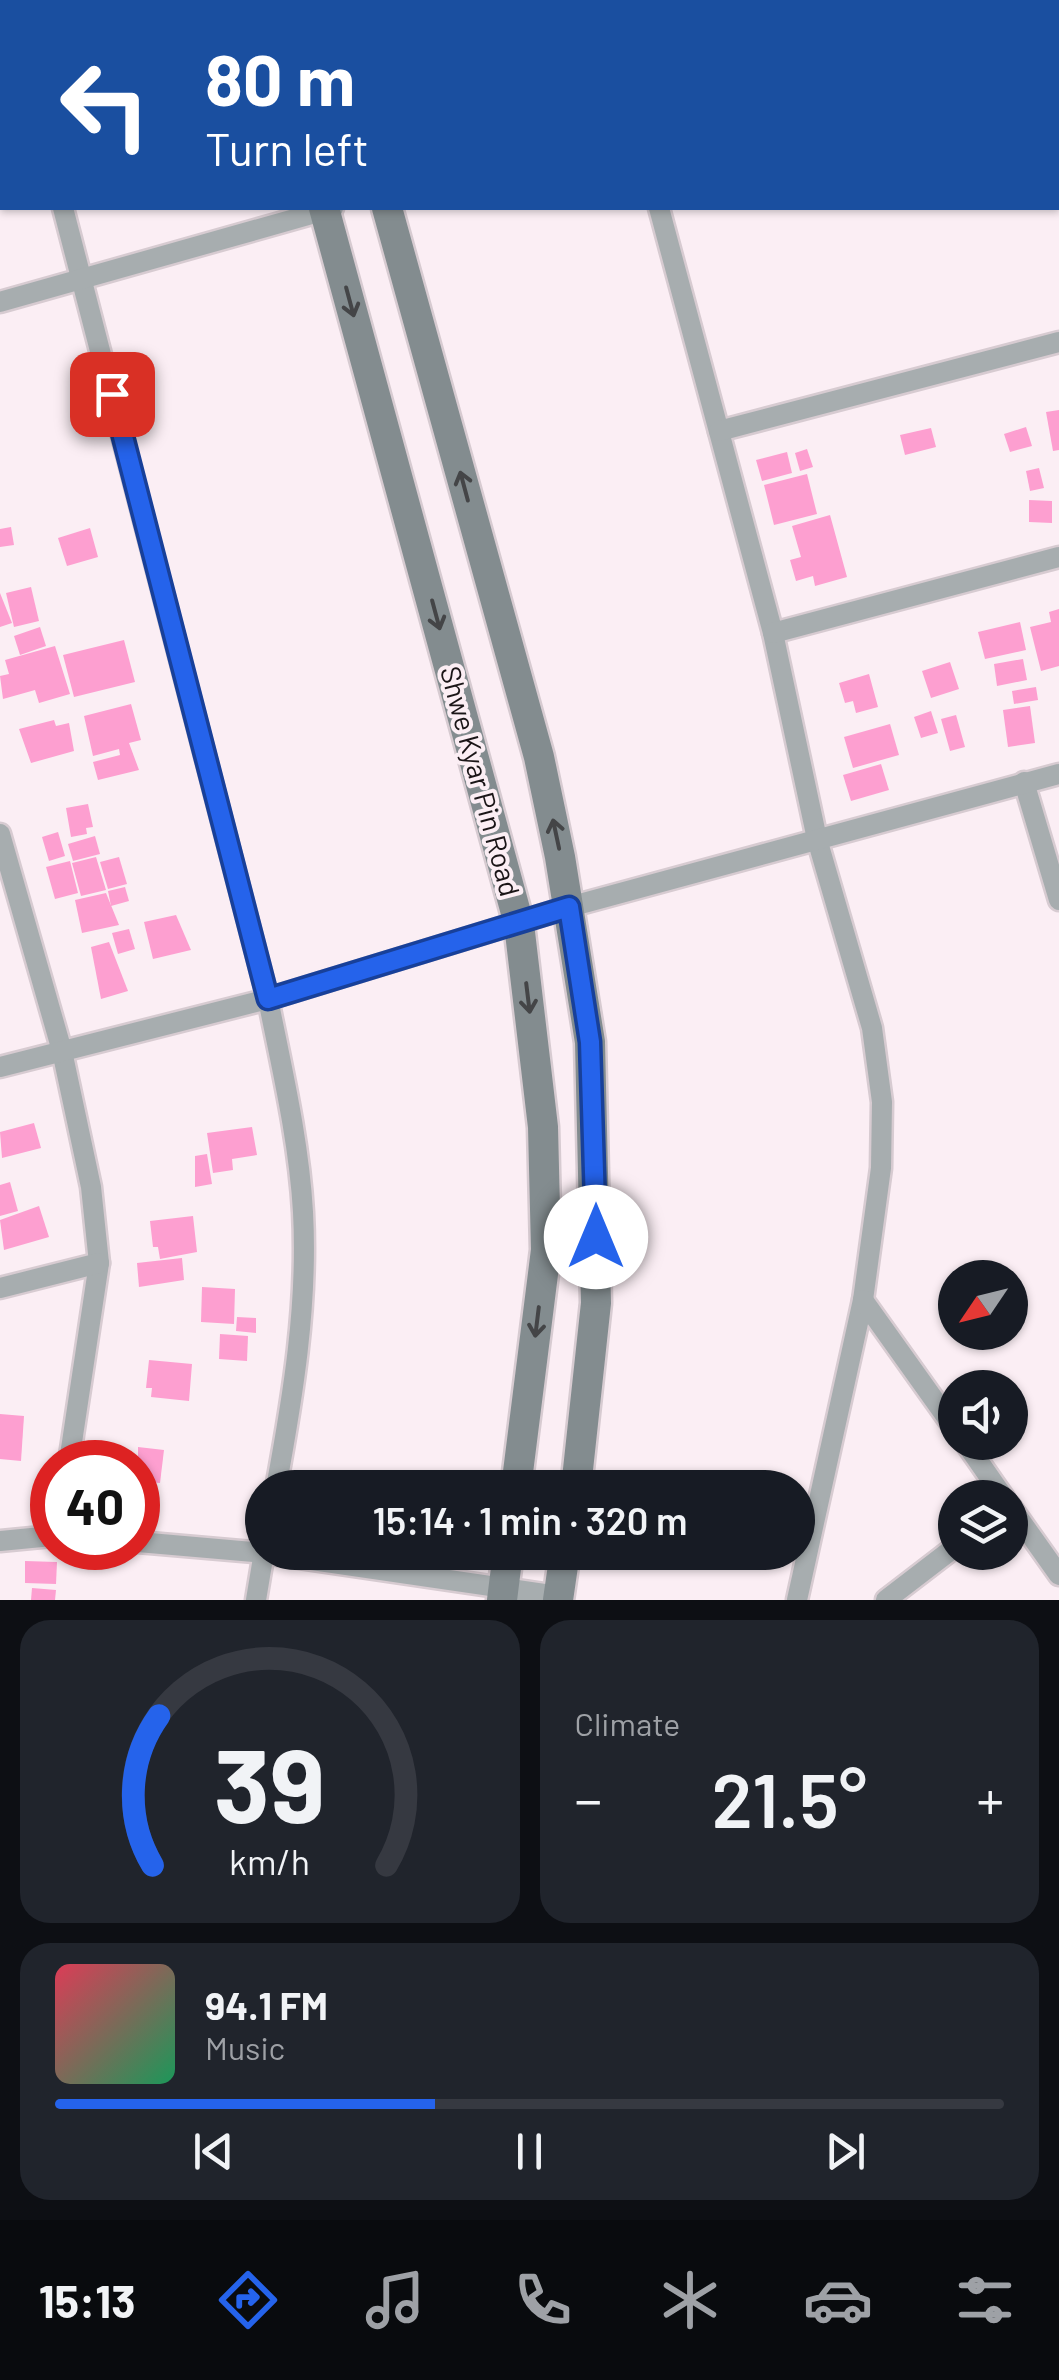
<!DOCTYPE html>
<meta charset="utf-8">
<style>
body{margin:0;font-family:Barlow,sans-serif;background:#20242c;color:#f1f3f6;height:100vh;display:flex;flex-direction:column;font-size:38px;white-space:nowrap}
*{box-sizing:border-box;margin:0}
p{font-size:32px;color:#9ea1a6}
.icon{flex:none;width:55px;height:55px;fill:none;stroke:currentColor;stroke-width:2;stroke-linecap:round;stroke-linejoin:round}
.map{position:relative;height:1600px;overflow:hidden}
.side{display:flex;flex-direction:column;gap:20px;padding:20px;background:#0d0f14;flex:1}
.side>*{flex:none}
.banner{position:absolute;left:0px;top:0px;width:1060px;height:210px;box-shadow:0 2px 8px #0004;background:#1a4fa0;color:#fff;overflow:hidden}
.needle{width:65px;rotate:235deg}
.fabs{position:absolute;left:938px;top:1260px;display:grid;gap:20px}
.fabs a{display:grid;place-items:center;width:90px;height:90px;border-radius:50%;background:#171b24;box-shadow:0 2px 8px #0004;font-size:50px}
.speed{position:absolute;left:30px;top:1440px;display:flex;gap:20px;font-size:50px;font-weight:700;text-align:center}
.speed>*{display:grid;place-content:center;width:130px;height:130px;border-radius:50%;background:#171b24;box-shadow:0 2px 8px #0004;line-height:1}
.speed .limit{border:15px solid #d22;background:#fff;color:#111}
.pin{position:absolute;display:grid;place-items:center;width:85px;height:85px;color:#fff;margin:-42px;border-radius:20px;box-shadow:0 5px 15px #0006}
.me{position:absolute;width:110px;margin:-55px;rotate:0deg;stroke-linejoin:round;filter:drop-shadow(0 0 8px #0008)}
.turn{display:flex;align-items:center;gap:35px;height:210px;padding:0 40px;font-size:45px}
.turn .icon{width:130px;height:130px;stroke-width:2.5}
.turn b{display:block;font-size:70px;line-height:85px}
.big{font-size:75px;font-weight:600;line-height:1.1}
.side .widget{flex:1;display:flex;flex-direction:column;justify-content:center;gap:15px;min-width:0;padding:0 35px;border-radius:30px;background:#20242c}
.side .dial{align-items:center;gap:0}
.dial svg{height:260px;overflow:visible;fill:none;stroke:#363941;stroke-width:7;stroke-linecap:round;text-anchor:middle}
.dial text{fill:#f1f3f6;stroke:none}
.song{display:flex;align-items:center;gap:30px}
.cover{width:120px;height:120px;border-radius:15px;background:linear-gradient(135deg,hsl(350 70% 55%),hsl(150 70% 35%))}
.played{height:10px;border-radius:5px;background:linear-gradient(90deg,#2563eb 40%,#363941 40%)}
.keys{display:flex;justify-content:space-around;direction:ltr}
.heat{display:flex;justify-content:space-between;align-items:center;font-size:55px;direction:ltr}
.side .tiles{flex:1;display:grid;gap:20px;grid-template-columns:1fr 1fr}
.widget:last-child{grid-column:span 2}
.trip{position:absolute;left:245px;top:1470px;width:570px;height:100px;border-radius:50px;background:#171b24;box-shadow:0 2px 8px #0004;font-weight:600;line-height:100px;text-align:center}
.tab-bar{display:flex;height:160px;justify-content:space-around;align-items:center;background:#090b0e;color:#9ea1a6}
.tab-bar .icon{width:70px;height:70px}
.tab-bar .on{color:#2563eb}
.tab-bar b{font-size:45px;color:#f1f3f6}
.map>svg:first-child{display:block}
.building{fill:#fd9fd0}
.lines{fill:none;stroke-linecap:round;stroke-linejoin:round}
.street-casing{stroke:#d7cbd1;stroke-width:25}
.secondary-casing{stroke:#d7cbd1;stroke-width:35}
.street{stroke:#a7adaf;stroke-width:20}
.secondary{stroke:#838c8f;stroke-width:30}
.oneway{stroke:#444547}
.route-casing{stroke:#184099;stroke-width:25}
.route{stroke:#2563eb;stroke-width:18}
.labels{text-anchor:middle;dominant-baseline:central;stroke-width:8;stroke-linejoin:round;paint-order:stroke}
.street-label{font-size:28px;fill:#1a1517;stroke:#fbeef4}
</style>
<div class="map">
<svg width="1059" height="1600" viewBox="0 0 1059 1600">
<rect width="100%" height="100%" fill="#fbeef4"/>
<!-- building -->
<g class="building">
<polygon points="1059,410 1059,450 1053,451 1046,412"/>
<polygon points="1026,427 1032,446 1010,452 1004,434"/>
<polygon points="931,428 936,447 905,455 900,435"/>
<polygon points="807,449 813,467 800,471 795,453"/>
<polygon points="787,452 792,473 762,481 756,460"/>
<polygon points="1039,468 1044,488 1030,491 1026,471"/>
<polygon points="807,474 817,514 774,525 764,485"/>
<polygon points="1029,500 1052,501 1052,523 1029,522"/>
<polygon points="830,515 847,577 815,586 813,576 796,581 790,560 801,557 792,526"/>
<polygon points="11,527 14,545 0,547 0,529"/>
<polygon points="90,528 98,557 67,566 58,538"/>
<polygon points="31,587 39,621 14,627 6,593"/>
<polygon points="0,593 12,623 0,627"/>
<polygon points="1059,609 1059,666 1041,671 1030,627 1051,622 1049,612"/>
<polygon points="1020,622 1026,650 985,659 978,632"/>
<polygon points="40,627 46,646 20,655 14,636"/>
<polygon points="124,640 135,682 74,697 63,655"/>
<polygon points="55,646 70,694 39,703 35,690 3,699 0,676 9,674 5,660"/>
<polygon points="1023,659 1027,680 997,686 994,664"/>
<polygon points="950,662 959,689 931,698 922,671"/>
<polygon points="869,674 878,707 856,713 853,701 845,703 839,683"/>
<polygon points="1036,687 1038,700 1014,704 1012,691"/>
<polygon points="131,704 141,740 129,743 139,770 98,780 93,762 120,755 119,749 93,756 84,716"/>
<polygon points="1030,706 1035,743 1008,747 1003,710"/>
<polygon points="931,711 938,733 921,738 914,717"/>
<polygon points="956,715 965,747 950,751 941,719"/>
<polygon points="54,720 56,726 69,723 74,751 31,763 19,729"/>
<polygon points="890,724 899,755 853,768 844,737"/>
<polygon points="881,764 889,790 851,801 843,775"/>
<polygon points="88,804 93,827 86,828 87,834 71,837 66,808"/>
<polygon points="58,832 65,856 49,861 42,837"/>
<polygon points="95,836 100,854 73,861 68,844"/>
<polygon points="96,857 106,890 81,896 72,863"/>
<polygon points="119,857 127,884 108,889 100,862"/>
<polygon points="70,861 78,893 55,899 46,867"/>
<polygon points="125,887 129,901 111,906 108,891"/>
<polygon points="106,893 119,925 82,933 75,900"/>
<polygon points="176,915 191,950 153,959 144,922"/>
<polygon points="129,929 135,949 118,954 112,933"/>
<polygon points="109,942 128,991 101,999 91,947"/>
<polygon points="34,1123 41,1148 2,1158 0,1132"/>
<polygon points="252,1127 257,1155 232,1159 233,1170 213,1173 207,1133"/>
<polygon points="207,1154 212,1184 195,1187 195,1156"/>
<polygon points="10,1182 18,1211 0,1216 0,1185"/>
<polygon points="39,1206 49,1237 4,1250 0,1220"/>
<polygon points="193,1216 197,1252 160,1259 158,1247 153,1247 150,1221"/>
<polygon points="182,1258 184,1280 139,1287 137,1263"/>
<polygon points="202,1287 235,1289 234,1324 201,1322"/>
<polygon points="237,1317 256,1318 256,1333 236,1331"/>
<polygon points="220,1334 248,1336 247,1361 219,1359"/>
<polygon points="149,1360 192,1364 189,1401 151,1397 152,1388 146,1388"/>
<polygon points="0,1414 24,1416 21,1461 0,1459"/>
<polygon points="138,1447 164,1450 160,1483 138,1481"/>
<polygon points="25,1561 57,1562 56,1584 25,1583"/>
<polygon points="32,1588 56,1590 55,1600 31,1600"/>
</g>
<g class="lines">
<!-- street casing -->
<g class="street-casing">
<g id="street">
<polyline points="6,0 7,2"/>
<polyline points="608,0 608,2"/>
<polyline points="1058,33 1059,33"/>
<path d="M63,208L268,999C282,1069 299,1141 303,1212C308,1305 293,1396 276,1488"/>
<polyline points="659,208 773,633 817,839 872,1028 882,1102 881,1168 863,1300 797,1600"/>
<polyline points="0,302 333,208"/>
<polyline points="719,431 1059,342"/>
<polyline points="773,633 1059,557"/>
<polyline points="1024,782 1059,900"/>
<polyline points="0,834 62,1051 91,1187 99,1263 69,1462"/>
<polyline points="0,1067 268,999 569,907 1059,774"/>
<polyline points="0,1288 99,1263"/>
<polyline points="863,1300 955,1429"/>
<polyline points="965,1442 1004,1498"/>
<polyline points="1010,1506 1059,1575"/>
<polyline points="0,1541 52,1536"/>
<polyline points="138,1542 264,1553 558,1596"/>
<polyline points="256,1600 264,1552"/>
<polyline points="886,1600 955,1547"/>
</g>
</g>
<!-- secondary casing -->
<g class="secondary-casing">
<g id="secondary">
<polyline points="267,0 268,2"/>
<polyline points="330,0 330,2"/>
<polyline points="324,208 519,924 543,1127 546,1250 516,1488"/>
<polyline points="387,208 539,757 560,857 590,1042 596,1303 576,1488"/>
<polyline points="502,1600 508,1552"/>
<polyline points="558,1600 565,1552"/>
</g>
</g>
<!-- street -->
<use href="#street" class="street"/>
<!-- secondary -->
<use href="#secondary" class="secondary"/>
</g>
<!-- one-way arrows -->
<defs><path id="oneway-shaft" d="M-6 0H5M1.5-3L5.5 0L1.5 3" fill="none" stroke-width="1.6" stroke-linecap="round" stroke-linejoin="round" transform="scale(2.5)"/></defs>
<g class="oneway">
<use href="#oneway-shaft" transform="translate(350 302) rotate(75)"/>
<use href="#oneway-shaft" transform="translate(464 486) rotate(-105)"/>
<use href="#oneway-shaft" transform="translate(436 615) rotate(75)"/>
<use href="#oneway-shaft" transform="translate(556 834) rotate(-102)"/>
<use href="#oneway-shaft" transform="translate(528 998) rotate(83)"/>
<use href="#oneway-shaft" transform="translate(537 1322) rotate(97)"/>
</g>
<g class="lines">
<!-- route casing -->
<g class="route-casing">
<polyline id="route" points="112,394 268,999 569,907 590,1042 596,1237"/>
</g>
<!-- route -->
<use href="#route" class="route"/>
</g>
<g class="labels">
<!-- street labels -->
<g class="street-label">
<text transform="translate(481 781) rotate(75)">Shwe Kyar Pin Road</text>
</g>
</g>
</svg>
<div class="fabs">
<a><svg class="needle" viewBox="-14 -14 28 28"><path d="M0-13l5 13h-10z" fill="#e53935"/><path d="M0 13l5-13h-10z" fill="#9ea1a6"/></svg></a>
<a><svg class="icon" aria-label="sound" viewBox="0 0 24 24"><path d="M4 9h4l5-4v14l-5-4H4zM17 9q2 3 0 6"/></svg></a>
<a><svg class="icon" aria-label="layers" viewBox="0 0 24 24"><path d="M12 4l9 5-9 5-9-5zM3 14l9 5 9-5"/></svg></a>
</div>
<div class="speed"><div class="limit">40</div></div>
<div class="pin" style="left:112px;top:394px;background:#d93025"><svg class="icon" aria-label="arrive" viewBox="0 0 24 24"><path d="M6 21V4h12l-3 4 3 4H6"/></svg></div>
<svg class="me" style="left:596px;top:1237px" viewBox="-20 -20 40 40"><circle r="19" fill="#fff"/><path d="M0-13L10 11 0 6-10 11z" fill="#2563eb"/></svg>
<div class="trip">15:14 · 1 min · 320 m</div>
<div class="banner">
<div class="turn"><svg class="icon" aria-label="left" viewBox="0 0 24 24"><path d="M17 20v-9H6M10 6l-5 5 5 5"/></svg><div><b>80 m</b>Turn left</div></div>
</div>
</div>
<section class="side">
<div class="tiles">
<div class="widget dial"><svg viewBox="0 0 100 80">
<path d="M14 69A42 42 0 1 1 86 69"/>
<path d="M14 69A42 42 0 0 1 16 23" stroke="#2563eb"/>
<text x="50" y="56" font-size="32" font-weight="700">39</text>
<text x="50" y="72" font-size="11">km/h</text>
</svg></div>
<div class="widget"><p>Climate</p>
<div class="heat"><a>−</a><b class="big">21.5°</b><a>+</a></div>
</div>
<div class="widget">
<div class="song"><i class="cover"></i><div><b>94.1 FM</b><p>Music</p></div></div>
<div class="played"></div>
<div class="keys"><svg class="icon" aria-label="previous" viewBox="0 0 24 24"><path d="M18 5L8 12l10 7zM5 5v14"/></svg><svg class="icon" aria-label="pause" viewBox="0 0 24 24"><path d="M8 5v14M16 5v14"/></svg><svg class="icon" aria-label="next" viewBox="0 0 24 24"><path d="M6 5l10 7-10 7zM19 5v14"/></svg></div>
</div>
</div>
</section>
<nav class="tab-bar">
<b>15:13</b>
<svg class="icon on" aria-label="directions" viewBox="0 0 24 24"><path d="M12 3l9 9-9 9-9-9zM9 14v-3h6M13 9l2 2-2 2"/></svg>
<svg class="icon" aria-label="music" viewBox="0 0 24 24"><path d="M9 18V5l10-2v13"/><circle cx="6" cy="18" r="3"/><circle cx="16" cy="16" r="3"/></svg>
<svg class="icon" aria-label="phone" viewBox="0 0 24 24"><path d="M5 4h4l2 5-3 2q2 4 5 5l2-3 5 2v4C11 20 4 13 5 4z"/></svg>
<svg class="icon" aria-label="climate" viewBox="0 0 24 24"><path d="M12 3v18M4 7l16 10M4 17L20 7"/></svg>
<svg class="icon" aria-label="car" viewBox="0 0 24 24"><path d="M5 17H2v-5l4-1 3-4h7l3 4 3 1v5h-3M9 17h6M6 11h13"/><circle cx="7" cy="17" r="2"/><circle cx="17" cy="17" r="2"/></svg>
<svg class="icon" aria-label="filters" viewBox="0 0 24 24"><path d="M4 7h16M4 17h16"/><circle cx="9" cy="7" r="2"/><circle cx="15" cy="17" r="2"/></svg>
</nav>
